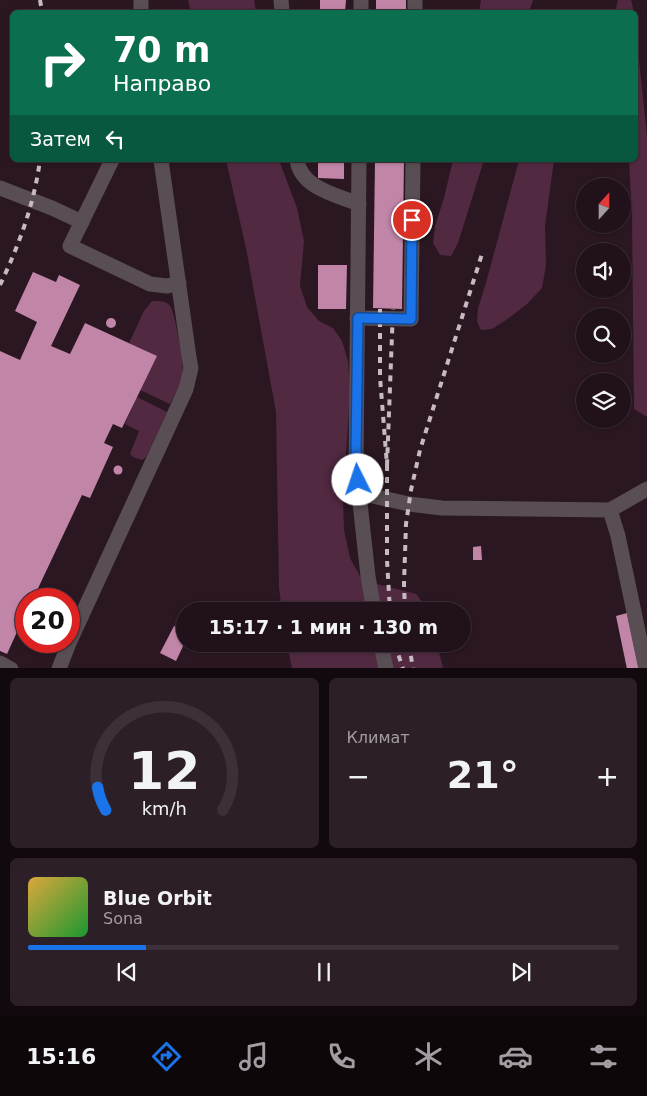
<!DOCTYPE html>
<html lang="ru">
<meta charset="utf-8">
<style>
body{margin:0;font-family:"DejaVu Sans",sans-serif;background:#2d1f27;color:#f1f3f6;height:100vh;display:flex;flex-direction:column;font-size:19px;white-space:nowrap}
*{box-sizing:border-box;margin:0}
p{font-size:16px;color:#a29da2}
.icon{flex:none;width:28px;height:28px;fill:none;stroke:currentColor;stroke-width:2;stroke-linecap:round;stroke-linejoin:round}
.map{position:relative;height:668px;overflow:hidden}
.panel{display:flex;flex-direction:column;gap:10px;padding:10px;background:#12090e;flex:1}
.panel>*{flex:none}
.hud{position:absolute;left:10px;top:10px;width:628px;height:152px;border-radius:8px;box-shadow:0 1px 4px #0004,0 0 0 1px #3d3139;background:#0b6e4f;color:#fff;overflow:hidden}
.needle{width:32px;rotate:21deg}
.controls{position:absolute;left:576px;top:178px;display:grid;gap:10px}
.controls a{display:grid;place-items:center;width:55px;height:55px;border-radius:50%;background:#20111a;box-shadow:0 1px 4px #0004,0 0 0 1px #3d3139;font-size:25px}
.speed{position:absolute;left:15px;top:588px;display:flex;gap:10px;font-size:25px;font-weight:700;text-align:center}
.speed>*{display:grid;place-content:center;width:65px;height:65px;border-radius:50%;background:#20111a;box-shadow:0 1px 4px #0004,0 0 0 1px #3d3139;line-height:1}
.speed .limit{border:8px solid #d22;background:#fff;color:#111}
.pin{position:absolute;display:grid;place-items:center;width:42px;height:42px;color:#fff;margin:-21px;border:2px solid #fff;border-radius:50%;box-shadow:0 1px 5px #0007}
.me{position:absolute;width:55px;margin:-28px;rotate:356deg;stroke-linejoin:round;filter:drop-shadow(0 0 4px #0008)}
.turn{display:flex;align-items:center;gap:18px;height:105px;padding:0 20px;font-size:22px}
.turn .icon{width:65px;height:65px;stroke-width:2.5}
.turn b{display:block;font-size:35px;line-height:42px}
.then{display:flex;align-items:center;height:48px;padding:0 20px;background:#0003;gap:10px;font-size:19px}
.big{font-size:38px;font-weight:800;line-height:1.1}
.panel .card{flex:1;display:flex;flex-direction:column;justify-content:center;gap:8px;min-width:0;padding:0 18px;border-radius:8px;background:#2d1f27}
.panel .dial{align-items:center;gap:0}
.dial svg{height:130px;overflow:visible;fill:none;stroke:#3d3139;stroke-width:7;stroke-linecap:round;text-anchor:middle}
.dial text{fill:#f1f3f6;stroke:none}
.song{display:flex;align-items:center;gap:15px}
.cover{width:60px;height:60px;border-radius:8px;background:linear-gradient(135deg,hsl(40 70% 55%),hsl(130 70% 35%))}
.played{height:5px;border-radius:2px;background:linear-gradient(90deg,#1a73e8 20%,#3d3139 20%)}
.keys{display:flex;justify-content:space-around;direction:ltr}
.heat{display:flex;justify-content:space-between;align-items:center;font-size:28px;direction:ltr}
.panel .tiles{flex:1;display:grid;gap:10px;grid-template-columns:1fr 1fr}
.card:last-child{grid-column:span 2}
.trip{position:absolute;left:176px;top:602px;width:295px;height:50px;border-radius:25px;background:#20111a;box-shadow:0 1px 4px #0004,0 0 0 1px #3d3139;font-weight:800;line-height:50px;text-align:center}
.dock{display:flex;height:80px;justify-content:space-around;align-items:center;background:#0d070a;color:#a29da2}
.dock .icon{width:35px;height:35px}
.dock .selected{color:#1a73e8}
.dock b{font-size:22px;color:#f1f3f6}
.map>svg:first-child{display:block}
.green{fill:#512941}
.building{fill:#c185a7}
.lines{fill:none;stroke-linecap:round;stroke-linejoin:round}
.minor{stroke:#584e53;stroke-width:15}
.rail{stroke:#c8bac2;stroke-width:4;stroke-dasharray:6 6;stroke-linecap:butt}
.route-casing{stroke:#114b97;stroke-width:12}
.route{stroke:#1a73e8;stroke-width:9}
</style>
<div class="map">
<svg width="647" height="669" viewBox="0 0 647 669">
<rect width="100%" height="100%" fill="#2a1722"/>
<!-- green -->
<g class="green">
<polygon points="188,0 254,0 256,12 191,12"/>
<polygon points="481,0 533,0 529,12 479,12"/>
<polygon points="618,0 631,0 634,12 615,12"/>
<polygon points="635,21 647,136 647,417 634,409 632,215 629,160 635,160"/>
<polygon points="226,160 279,160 297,208 304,241 300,286 307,307 319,321 333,328 342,341 348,361 350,393 343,500 344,530 350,558 360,576 377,584 416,594 429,611 282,611 279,588 276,412 246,248"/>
<polygon points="453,160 484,160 458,243 451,256 440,255 433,243 435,226 444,198"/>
<polygon points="519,160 554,160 545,226 546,265 542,288 527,304 509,318 492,329 481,330 477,322 478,308 486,283"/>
<path d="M152,301C158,301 166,300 170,306C175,311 184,367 183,375C182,385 174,396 170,404L140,390L156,356L129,343L144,311Z"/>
<polygon points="137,397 167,412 146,457 142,460 133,457 130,454 139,431 125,424"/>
<polygon points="287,644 437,644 443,668 292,668"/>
</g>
<!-- building -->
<g class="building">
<polygon points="320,0 346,0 345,12 320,12"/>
<rect x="376" y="0" width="30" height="12"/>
<polygon points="318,160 344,160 344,179 318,178"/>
<polygon points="375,160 404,160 402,309 373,308"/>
<polygon points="318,265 347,265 346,309 318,309"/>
<polygon points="33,272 56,282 59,275 80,285 51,346 70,354 85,323 157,356 122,428 113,424 104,443 113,447 90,498 82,495 33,599 26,599 26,612 7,654 0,651 0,351 20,360 37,322 15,311"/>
<circle cx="111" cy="323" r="5"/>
<circle cx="118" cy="470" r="4.5"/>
<polygon points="481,546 482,560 473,560 473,547"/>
<polygon points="627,613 639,669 627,669 616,616"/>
<polygon points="174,626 185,631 185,642 176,661 160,653"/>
</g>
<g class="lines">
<!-- minor -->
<g class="minor">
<polyline points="141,0 141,12"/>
<polyline points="281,0 282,12"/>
<polyline points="361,12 361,0"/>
<polyline points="415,12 415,0"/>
<polyline points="112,160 70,246 150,284 167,286 179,283"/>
<path d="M297,160C301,188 336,195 359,204"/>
<polyline points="359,160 356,467 368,576 374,611"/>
<polyline points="0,188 52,208 82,222"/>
<polyline points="357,318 411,319 413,160"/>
<polyline points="359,493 409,504 442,508 610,510 618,536 646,669"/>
<polyline points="610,510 647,489"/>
<polyline points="381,644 386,669"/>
<polyline points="0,663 11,669"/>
<polyline points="59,669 69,643 186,389 191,368 189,357 161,160"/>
</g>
<!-- rail -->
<g class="rail">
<polyline points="40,0 42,12"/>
<path d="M0,285C19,245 34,205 40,160"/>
<polyline points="380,309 380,377 387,465 393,309"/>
<polyline points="387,465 387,560 390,611"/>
<polyline points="405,611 404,584 406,524 411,490 420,450 482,254"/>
<polyline points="395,644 403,669"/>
<polyline points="409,644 413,669"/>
</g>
</g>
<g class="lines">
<!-- route casing -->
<g class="route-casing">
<polyline id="route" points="358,480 356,448 358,318 411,319 412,220"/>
</g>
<!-- route -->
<use href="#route" class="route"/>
</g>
</svg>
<div class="controls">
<a><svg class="needle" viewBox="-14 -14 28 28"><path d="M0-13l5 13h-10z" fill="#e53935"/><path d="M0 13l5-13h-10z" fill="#a29da2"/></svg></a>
<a><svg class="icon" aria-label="sound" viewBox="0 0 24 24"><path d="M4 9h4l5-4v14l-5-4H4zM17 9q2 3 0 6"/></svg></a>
<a><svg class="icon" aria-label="search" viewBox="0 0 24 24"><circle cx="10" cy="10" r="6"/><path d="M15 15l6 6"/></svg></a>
<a><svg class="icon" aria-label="layers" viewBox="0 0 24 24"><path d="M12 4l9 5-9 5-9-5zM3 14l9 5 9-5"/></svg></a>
</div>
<div class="speed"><div class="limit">20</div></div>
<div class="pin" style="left:412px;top:220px;background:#d93025"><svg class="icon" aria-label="arrive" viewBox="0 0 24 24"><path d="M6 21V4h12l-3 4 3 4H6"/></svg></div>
<svg class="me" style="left:358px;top:480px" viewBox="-20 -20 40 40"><circle r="19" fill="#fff"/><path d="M0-13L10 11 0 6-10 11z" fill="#1a73e8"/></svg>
<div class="trip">15:17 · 1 мин · 130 m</div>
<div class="hud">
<div class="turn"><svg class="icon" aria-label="right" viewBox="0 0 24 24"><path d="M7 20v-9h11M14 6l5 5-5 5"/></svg><div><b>70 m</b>Направо</div></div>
<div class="then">Затем<svg class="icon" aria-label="left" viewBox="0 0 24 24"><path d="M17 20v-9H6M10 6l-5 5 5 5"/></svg></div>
</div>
</div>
<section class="panel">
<div class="tiles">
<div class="card dial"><svg viewBox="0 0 100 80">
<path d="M14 69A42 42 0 1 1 86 69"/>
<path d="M14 69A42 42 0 0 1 9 55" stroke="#1a73e8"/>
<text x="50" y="56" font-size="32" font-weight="700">12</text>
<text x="50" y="72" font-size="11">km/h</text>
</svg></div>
<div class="card"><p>Климат</p>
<div class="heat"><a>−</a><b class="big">21°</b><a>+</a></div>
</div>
<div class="card">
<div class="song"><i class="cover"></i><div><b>Blue Orbit</b><p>Sona</p></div></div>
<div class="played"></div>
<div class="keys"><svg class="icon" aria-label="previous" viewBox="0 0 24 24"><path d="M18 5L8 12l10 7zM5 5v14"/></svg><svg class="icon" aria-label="pause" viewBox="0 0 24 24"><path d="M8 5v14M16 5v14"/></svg><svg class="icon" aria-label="next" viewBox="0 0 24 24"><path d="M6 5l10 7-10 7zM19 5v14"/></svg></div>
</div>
</div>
</section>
<nav class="dock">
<b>15:16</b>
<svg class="icon selected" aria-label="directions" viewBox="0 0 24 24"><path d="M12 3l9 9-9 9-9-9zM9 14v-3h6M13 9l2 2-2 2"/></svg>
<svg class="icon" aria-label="music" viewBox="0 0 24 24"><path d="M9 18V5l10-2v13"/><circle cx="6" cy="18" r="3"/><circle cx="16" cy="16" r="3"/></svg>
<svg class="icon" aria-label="phone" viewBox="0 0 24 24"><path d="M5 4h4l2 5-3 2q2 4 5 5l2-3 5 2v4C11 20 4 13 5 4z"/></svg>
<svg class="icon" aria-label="climate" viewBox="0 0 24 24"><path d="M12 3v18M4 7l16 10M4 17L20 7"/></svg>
<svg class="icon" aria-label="car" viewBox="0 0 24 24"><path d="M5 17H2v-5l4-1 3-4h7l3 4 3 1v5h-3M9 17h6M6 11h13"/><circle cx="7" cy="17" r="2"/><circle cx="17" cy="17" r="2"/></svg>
<svg class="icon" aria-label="filters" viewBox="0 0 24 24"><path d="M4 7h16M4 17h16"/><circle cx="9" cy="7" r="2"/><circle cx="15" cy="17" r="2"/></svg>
</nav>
